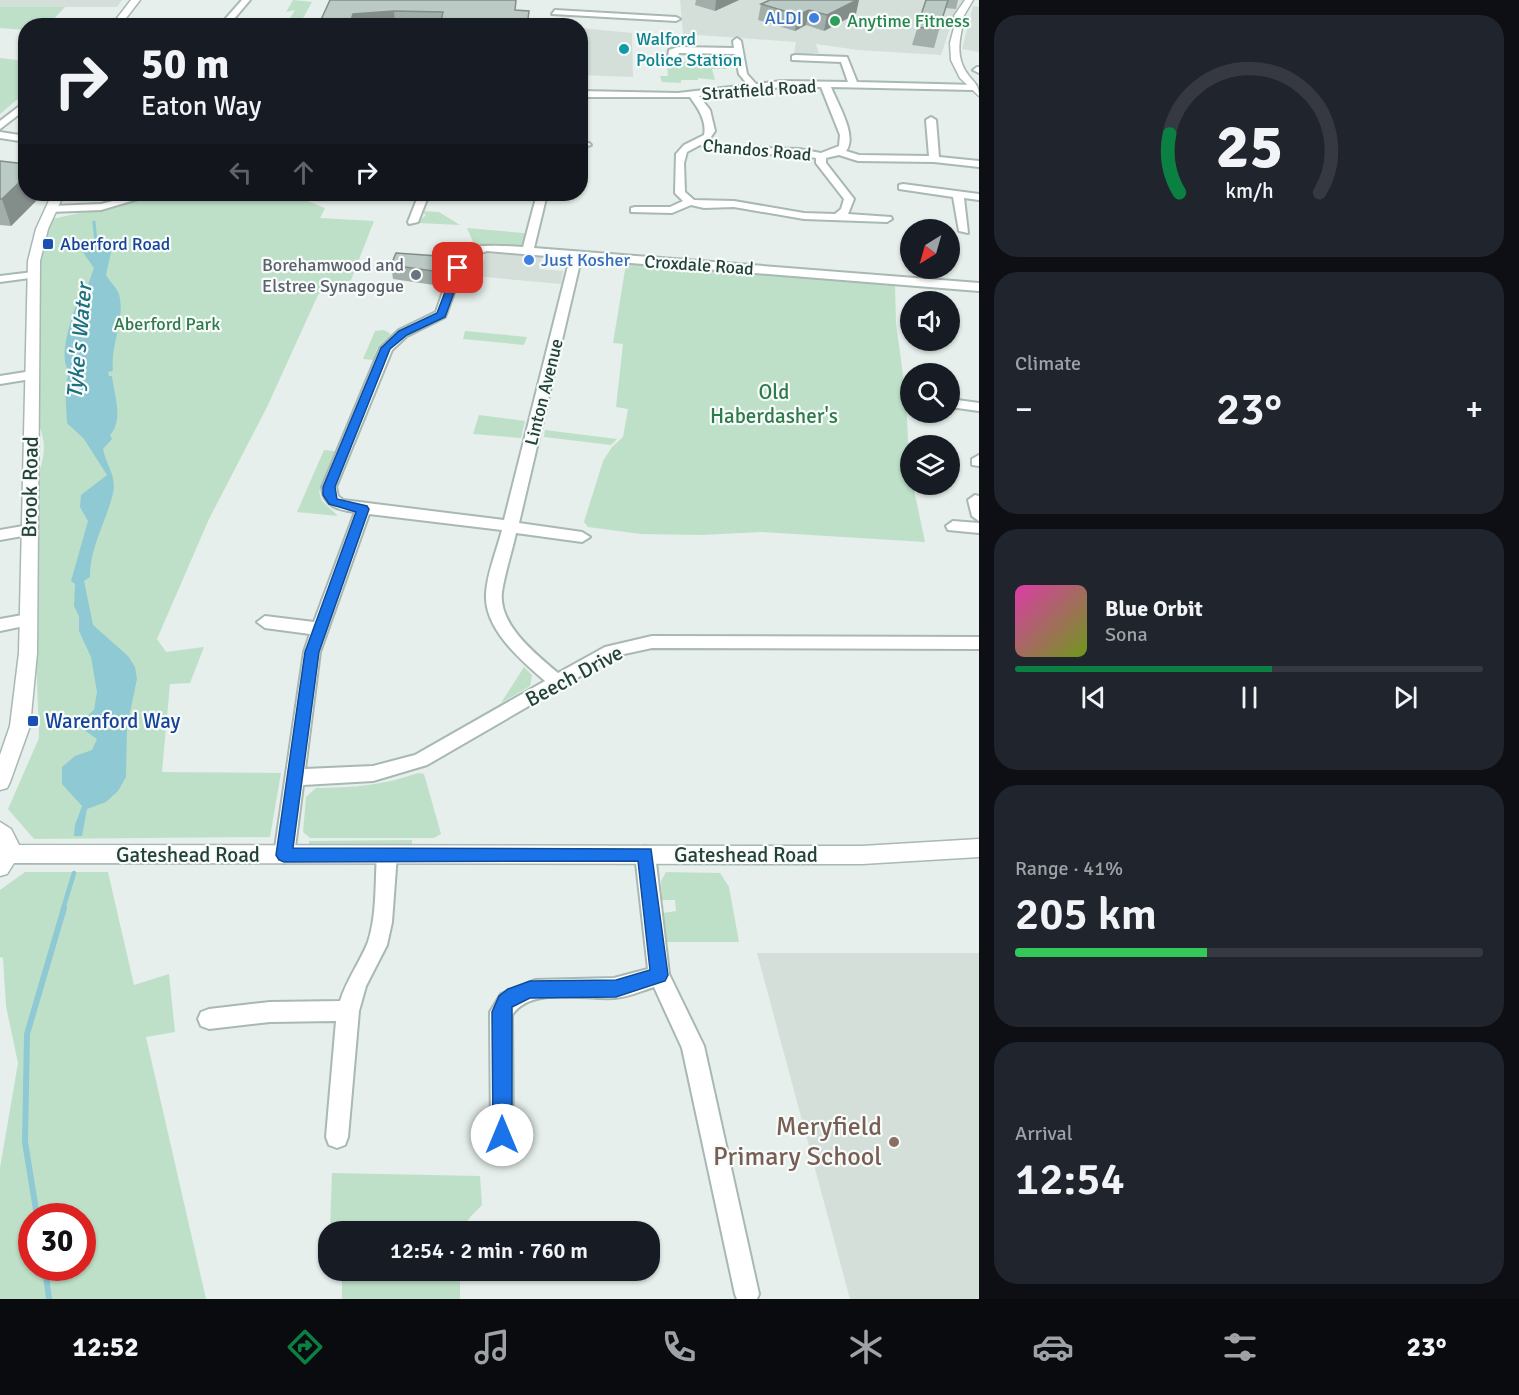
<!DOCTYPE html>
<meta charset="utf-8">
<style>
body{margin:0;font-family:Signika,sans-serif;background:#20242c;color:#f1f3f6;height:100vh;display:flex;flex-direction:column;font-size:22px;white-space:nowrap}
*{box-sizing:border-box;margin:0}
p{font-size:20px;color:#9ea1a6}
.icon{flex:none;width:33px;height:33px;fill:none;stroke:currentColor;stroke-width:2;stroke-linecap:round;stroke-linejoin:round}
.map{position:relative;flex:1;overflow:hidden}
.drawer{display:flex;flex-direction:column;gap:15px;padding:15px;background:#0d0f14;width:540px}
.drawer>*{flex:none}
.hud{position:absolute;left:18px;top:18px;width:570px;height:183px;border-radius:24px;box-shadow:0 2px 4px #0004;background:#171b24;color:#f1f3f6;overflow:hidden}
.needle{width:39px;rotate:217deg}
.tools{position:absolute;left:900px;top:219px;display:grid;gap:12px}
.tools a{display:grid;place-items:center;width:60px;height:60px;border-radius:50%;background:#171b24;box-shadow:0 2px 4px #0004;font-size:30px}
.speed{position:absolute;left:18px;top:1203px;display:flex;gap:12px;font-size:30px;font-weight:700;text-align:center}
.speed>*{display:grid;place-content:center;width:78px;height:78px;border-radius:50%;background:#171b24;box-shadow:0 2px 4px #0004;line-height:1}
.speed .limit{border:9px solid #d22;background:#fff;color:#111}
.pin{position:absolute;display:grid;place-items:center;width:51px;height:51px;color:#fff;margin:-26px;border-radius:12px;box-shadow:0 3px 9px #0006}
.me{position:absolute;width:66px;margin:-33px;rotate:0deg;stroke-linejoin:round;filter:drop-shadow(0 0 4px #0008)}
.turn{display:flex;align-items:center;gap:21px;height:126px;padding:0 24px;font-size:27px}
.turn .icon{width:78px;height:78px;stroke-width:2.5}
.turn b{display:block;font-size:42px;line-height:51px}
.lanes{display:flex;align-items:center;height:57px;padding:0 24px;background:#0003;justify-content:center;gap:30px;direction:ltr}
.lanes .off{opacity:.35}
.big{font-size:45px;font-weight:600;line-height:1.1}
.drawer .tile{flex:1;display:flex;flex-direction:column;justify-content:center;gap:9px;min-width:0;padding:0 21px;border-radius:24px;background:#20242c}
.drawer .dial{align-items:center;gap:0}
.dial svg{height:156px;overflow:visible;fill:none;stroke:#363941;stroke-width:7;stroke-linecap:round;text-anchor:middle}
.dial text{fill:#f1f3f6;stroke:none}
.song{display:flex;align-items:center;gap:18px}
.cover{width:72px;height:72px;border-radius:9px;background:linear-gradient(135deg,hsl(320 70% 55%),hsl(80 70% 35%))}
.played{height:6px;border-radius:3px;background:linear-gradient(90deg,#0b8043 55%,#363941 55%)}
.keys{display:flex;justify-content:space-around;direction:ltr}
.heat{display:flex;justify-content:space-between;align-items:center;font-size:33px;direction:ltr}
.charge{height:9px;border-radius:4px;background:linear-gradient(90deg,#34c759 41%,#363941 0)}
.trip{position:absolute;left:318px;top:1221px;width:342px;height:60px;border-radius:24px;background:#171b24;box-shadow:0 2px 4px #0004;font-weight:600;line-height:60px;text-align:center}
.tabs{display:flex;height:96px;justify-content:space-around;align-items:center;background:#090b0e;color:#9ea1a6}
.tabs .icon{width:42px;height:42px}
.tabs .active{color:#0b8043}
.tabs b{font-size:27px;color:#f1f3f6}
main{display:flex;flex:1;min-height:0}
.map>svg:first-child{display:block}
.built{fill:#d4dfda}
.green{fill:#bfe0c8;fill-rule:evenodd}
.water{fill:#8ec9d4}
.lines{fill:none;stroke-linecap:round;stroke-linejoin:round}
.stream-far2{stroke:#8ec9d4;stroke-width:3}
.stream-far1{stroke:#8ec9d4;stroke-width:4.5}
.stream{stroke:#8ec9d4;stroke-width:6}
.minor-casing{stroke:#a8b8b2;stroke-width:4}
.tertiary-casing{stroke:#a8b8b2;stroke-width:3}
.minor{fill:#fff;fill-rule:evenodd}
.tertiary{fill:#fff;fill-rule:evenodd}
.wall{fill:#a1aea9}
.shaded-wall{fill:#838d89}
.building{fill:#bbcac4;stroke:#838d89;stroke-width:1.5}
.route{fill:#1a73e8;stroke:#114b97;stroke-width:1.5}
.shop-dot{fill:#3f7fe0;stroke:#f7fbf9;stroke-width:2}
.leisure-dot{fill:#2e9e5b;stroke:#f7fbf9;stroke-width:2}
.culture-dot{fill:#0f9aa8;stroke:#f7fbf9;stroke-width:2}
.transit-dot{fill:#1a4fb4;stroke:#f7fbf9;stroke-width:2}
.worship-dot{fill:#6b7280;stroke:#f7fbf9;stroke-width:2}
.education-dot{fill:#8d6e63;stroke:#f7fbf9;stroke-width:2}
.labels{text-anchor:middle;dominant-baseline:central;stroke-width:4.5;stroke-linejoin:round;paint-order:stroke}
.far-shop-label{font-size:18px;fill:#366cbe;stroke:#f7fbf9;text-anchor:end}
.far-leisure-label{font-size:18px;fill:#27864d;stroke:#f7fbf9;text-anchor:start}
.far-culture-label{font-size:18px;fill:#0d838f;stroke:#f7fbf9;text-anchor:start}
.far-street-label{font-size:18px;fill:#24423a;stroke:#f7fbf9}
.far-transit-label{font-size:18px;fill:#164399;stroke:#f7fbf9;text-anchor:start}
.far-worship-label{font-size:18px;fill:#5b616d;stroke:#f7fbf9;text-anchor:end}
.far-park-label{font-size:18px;fill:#2d7a4b;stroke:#f7fbf9}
.park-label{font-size:21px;fill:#2d7a4b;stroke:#f7fbf9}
.street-label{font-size:21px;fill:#24423a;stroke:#f7fbf9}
.transit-label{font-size:21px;fill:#164399;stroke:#f7fbf9;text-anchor:start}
.water-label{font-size:22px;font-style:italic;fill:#1c6f80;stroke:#f7fbf9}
.near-education-label{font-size:26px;fill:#785e54;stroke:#f7fbf9;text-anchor:end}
</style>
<main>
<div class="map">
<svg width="979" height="1299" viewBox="0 0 979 1299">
<rect width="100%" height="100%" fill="#e6efeb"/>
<!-- built -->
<g class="built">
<polygon points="0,0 122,0 117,7 0,7"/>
<polygon points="680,0 964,0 953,19 941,55 858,50 816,44 819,53 813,53 815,56 793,59 796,42 683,34"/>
<polygon points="973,6 979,7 979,52 962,49"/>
<polygon points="581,28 632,33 633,77 581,75"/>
<polygon points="485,253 542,257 539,269 563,271 561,284 463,275 466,264 483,265"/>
<polygon points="757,953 979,953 979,1299 850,1299"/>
</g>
<!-- green -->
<g class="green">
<polygon points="293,0 312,2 302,20 291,24 288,22 295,10 286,12"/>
<polygon points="0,7 65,7 48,25 26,26 25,30 0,28"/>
<polygon points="0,58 25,61 26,92 0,114"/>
<polygon points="670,61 725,63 727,69 712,69 715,80 698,78 698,80 681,80 681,83 662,82 660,76 668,76 667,63"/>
<path d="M166,194H290L325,208L320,218L374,221L351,280L325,289L318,295L267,407L209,519L157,639L166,652L204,647L190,683L170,684L162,772L281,773L270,837L34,839L8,809L39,738L36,653L39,472C45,455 46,442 39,425L38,320C45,299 38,294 38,274C37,256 45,236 52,219Z"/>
<polygon points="420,211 439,212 460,225 417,223 426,215"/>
<polygon points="467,228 523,233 526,234 523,245 518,247 474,244"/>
<polygon points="626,264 895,285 896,323 906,397 910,484 913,485 925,542 761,532 701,535 641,534 588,527 584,522 603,461 612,447 623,437 628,409 616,407 623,344 613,343"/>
<polygon points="384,330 391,334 377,348 373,360 363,359 375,331"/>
<polygon points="465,331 527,337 524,345 463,339"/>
<polygon points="479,415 525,421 521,438 473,434"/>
<polygon points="545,430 617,439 611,445 544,437"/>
<polygon points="324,450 335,451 319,492 322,501 338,516 297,512"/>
<polygon points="524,667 532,675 530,686 501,703"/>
<path d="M418,773L424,774L441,834L434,838H310L303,832L306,797L316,788C352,788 384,785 418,773Z"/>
<polygon points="412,840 412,846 309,845 309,841"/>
<path d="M25,872H108L134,985L169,974L175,1032L146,1037L206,1299H0V1168L18,1063L6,1006L3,958L0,957V890ZM82,1216V1268H32V1216Z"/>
<polygon points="666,872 720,873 729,887 739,942 667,942 663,913 676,911 675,900 662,900 661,881"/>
<polygon points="332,1173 480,1176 482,1205 471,1216 460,1231 330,1231"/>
<polygon points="444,1271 443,1274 460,1274 460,1299 342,1299 342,1271"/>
</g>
<!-- water -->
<path class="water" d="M113,243L106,275C111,284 119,288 120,299C124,323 110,346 113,371L108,372L109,376H112C114,394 124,420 110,435L112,439L103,449C106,465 117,476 113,493C107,520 89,549 90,577L84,581L93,625L128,656L135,667L137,679L127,727L126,777L118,791L106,802L87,809L82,836H74L75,825L82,806L62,784V767L75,756L92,750L97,739L77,725L94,710L97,692L91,657L79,631V616L74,606L75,584L71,581L88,521L80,507L81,495L107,475L84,439L67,423L65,387L69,371C56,357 75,307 82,290L87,288L94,268L80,248Z"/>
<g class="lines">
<!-- stream-far2 -->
<polyline class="stream-far2" points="94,222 97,252"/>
<!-- stream-far1 -->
<polyline class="stream-far1" points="63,909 74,873"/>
<!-- stream -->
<g class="stream">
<polyline points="37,1216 25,1142 27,1034 64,908"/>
<polyline points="45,1268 49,1299"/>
</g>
<!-- minor casing -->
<g class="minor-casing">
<g id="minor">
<polygon points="242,0 250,0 228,26 219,26"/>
<polygon points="555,10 676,17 680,19 676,21 552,14"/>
<path d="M737,38L741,41L747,74L756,84L782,81L848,82L841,62L792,60V56L795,55L847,57L857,82L976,85V89L973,90L831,87C837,103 858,136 846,151L859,155L929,156L926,120L931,117L936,120L939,157L979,161V167L934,162L858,161L839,155L826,158V163L854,199L848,214L891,217L892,219L887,222L804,219L734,207L704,208L691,205L672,213L631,212V208L635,207H670L683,201L675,193L676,154L684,145L704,135C707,121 698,108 690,97H580V91L678,93L748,85L739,74L735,54L679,53L676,62L665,63L661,60L668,57L669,50L678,47L734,48L733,41ZM782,87H821L840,135L839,146L821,153L799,149L731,147L708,141L715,131L710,110L699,96ZM700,145L731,153L799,155L816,158V163L844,199L841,209L835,214L804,213L734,201L694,200L685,192L684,163L687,152Z"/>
<polygon points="977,67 979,67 979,73 973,70"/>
<polygon points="26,101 26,109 0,129 0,121"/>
<polygon points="0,132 26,136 26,142 0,138"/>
<polygon points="580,142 589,143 591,145 580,148"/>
<polygon points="903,184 979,194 979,200 964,198 968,233 959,231 953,197 899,189 899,185"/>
<polygon points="140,194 155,194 101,210 51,212 46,209 51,206 101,204"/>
<polygon points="419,194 429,194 418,222 409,224 408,222"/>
<path d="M537,194H547L534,248L979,283V291L581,259L519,523L582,532L590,537L582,542L516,533C512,552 505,572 502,592C498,625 536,654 558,673L605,647L652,636L979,637V649L652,648L615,656L427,765L373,781L303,785L294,855L291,861L284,863L277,861L274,855L304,652L310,634L265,628L257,622L265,616L314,622L355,512C338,510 323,506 322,487L380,348L399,330L436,312C459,248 450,242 523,247ZM487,251L570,258L504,520L343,500L338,496L336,487L392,350L407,336L445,317L467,258ZM369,514L502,530C497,550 487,573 486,594C484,629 521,660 545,681L415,755L373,766L305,769L320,652Z"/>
<polygon points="33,272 39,275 37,277 0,282 0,276"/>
<polygon points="32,371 37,372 37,378 0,384 0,376"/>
<polygon points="950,399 979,403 979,411 950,407"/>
<polygon points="979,455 979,466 972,465 972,459"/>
<polygon points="975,495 979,496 979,521 972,516 968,500"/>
<polygon points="953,521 979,523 979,533 948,530 946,526"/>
<polygon points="29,525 36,530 34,534 0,540 0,530"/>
<polygon points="28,614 34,616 36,620 34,624 0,631 0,619"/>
<path d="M387,846L394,848L397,854L392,922L387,945L366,986L359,1011L348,1137L345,1145L337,1148L329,1145L326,1137L336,1021L270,1022L209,1029L201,1026L198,1019L201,1012L209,1009L270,1002L340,1001C347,979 360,962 368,942C377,915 375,882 377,854L380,848Z"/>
<path d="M645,846L652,848L655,854L669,974L704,1046L759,1294L757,1299H737L735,1294L682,1048L654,987C641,991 628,997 614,998C583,1000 532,986 512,1015L513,1135L510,1143L502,1146L494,1143L491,1135L490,1012L501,994L535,980L614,978L648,969L635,854L638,848Z"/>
</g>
</g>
<!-- tertiary casing -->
<g class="tertiary-casing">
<g id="tertiary">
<polygon points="131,0 140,0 120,26 111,26"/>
<path d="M965,0H973L963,17L964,20C959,40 955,58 969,76C975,83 979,86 979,96L960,78L951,60L950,43L956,20L954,16Z"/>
<polygon points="52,194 64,194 48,229 40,261 37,653 30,726 10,782 7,788 0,790 0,755 10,726 19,653 28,261 36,229"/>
<polygon points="0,822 11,829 19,845 862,846 979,839 979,857 862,864 14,863 7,874 0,876"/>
</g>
</g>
<!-- minor -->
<use href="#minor" class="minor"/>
<!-- tertiary -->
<use href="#tertiary" class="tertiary"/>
</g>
<!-- wall -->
<g class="wall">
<polygon points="330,0 529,11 528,26 319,26"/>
<polygon points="696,0 739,0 715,11 695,5"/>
<polygon points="926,0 958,0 956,9 945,8 934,48 912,45"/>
<polygon points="761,4 856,14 824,31 806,25 795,31 758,20"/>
<polygon points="0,161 40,197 11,226 0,225"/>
<polygon points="391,265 439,270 434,285 393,279"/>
</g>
<!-- shaded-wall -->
<g class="shaded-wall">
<polygon points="716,0 739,0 715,11"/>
<polygon points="857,0 859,0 856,14 824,31 827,15"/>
<polygon points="809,10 806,25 795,31 798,15"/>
<polygon points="394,11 395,25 349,26 353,14"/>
<polygon points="26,176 26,194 39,194 40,197 11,226 2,199"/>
<polygon points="438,256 439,270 434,285 433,271"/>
</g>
<!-- building -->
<g class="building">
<polygon points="330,0 516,0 515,10 529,11 527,26 440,26 443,12 394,11 353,14 349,26 319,24"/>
<polygon points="770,0 857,0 827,15 809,10 798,15 761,4"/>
<polygon points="926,0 948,0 939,29 917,27"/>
<polygon points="0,161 26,164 26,176 2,199 0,199"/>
<polygon points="396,253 438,256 433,271 391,265"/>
</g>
<!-- route -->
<polygon class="route" points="455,266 463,268 445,317 407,335 390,349 335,487 337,499 367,506 369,509 319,652 293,848 651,849 668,975 665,981 616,997 530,998 512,1007 512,1135 509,1142 502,1145 496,1142 493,1135 492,1012 499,996 508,989 530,981 616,980 650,970 638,861 284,862 279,860 276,855 305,652 356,512 329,504 323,495 323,487 381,348 399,331 437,313"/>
<!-- markers -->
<g class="shop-dot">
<circle cx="814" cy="18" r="6"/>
<circle cx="529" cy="260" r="6"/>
</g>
<circle class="leisure-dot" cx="835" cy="21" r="6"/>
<circle class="culture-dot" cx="624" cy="49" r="6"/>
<g class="transit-dot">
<rect x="42" y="238" width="12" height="12" rx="3"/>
<rect x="27" y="715" width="12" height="12" rx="3"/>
</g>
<circle class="worship-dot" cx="416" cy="275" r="6"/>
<circle class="education-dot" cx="894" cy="1142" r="6"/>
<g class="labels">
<!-- far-shop labels -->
<g class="far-shop-label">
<text x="802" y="18">ALDI</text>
<text x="541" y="260" text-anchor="start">Just Kosher</text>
</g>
<!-- far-leisure labels -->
<g class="far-leisure-label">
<text x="847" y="21">Anytime Fitness</text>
</g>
<!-- far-culture labels -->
<g class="far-culture-label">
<text x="636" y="39">Walford<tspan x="636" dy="21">Police Station</tspan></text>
</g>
<!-- far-street labels -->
<g class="far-street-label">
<text transform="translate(759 90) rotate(-4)">Stratfield Road</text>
<text transform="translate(757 150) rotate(5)">Chandos Road</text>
<text transform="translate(699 265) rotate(4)">Croxdale Road</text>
<text transform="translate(544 392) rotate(-76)">Linton Avenue</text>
</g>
<!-- far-transit labels -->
<g class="far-transit-label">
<text x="60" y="244">Aberford Road</text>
</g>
<!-- far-worship labels -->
<g class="far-worship-label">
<text x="404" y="265">Borehamwood and<tspan x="404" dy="21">Elstree Synagogue</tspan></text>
</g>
<!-- far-park labels -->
<g class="far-park-label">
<text x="167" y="324">Aberford Park</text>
</g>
<!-- park labels -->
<g class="park-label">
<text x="774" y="392">Old<tspan x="774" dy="24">Haberdasher's</tspan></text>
</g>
<!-- street labels -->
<g class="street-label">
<text transform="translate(30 487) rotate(-89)">Brook Road</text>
<text transform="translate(574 676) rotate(-28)">Beech Drive</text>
<text x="188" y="855">Gateshead Road</text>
<text x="746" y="855">Gateshead Road</text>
</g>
<!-- transit labels -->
<g class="transit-label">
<text x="45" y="721">Warenford Way</text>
</g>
<!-- water labels -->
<g class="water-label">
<text transform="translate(79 341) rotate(-85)">Tyke's Water</text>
</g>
<!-- near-education labels -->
<g class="near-education-label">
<text x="882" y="1127">Meryfield<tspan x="882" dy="30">Primary School</tspan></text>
</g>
</g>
</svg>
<div class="tools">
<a><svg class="needle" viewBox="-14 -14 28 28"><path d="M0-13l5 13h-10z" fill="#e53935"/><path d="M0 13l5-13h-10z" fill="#9ea1a6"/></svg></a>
<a><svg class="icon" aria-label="sound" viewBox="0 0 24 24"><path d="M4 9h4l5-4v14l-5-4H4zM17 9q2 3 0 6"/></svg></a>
<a><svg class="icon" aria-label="search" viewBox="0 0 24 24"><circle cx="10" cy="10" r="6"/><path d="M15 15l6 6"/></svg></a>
<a><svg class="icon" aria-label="layers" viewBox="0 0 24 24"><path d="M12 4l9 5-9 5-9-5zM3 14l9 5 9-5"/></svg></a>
</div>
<div class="speed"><div class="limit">30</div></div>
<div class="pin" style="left:458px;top:268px;background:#d93025"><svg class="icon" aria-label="arrive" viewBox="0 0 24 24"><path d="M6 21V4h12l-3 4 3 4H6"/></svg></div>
<svg class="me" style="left:502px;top:1135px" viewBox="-20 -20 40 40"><circle r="19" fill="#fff"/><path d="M0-13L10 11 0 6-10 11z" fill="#1a73e8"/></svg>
<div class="trip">12:54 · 2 min · 760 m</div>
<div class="hud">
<div class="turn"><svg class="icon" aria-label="right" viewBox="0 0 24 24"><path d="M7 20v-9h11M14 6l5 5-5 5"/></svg><div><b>50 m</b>Eaton Way</div></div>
<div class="lanes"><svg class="icon off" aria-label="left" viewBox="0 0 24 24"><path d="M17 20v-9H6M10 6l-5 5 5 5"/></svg><svg class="icon off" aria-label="ahead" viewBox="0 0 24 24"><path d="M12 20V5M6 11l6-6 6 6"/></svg><svg class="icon" aria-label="right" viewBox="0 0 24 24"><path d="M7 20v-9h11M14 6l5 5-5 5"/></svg></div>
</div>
</div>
<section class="drawer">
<div class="tile dial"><svg viewBox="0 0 100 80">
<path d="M14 69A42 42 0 1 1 86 69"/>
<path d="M14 69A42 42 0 0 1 9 39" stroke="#0b8043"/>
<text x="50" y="56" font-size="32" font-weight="700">25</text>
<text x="50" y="72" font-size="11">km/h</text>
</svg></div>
<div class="tile"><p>Climate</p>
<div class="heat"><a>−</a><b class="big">23°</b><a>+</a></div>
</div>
<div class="tile">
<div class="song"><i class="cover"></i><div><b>Blue Orbit</b><p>Sona</p></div></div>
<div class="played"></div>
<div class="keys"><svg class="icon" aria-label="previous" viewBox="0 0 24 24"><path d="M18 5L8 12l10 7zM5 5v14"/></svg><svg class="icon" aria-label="pause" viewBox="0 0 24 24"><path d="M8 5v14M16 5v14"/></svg><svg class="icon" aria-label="next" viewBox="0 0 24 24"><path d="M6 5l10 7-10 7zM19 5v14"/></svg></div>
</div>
<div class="tile"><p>Range · 41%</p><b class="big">205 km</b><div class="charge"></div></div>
<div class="tile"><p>Arrival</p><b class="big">12:54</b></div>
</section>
</main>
<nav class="tabs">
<b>12:52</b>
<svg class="icon active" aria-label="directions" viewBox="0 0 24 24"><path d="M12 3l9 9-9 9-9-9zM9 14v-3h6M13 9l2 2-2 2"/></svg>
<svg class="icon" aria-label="music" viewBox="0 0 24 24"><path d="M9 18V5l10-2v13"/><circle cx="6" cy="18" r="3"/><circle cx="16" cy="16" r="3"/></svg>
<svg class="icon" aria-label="phone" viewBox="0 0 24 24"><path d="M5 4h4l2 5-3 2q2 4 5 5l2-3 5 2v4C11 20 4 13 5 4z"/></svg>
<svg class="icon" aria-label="climate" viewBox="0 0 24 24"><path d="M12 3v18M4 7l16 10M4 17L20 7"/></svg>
<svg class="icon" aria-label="car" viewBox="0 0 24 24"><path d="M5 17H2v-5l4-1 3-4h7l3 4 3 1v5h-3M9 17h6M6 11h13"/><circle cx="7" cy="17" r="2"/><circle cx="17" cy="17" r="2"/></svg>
<svg class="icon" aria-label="filters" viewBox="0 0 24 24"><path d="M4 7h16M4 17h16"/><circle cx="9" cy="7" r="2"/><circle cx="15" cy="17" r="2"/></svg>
<b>23°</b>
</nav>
